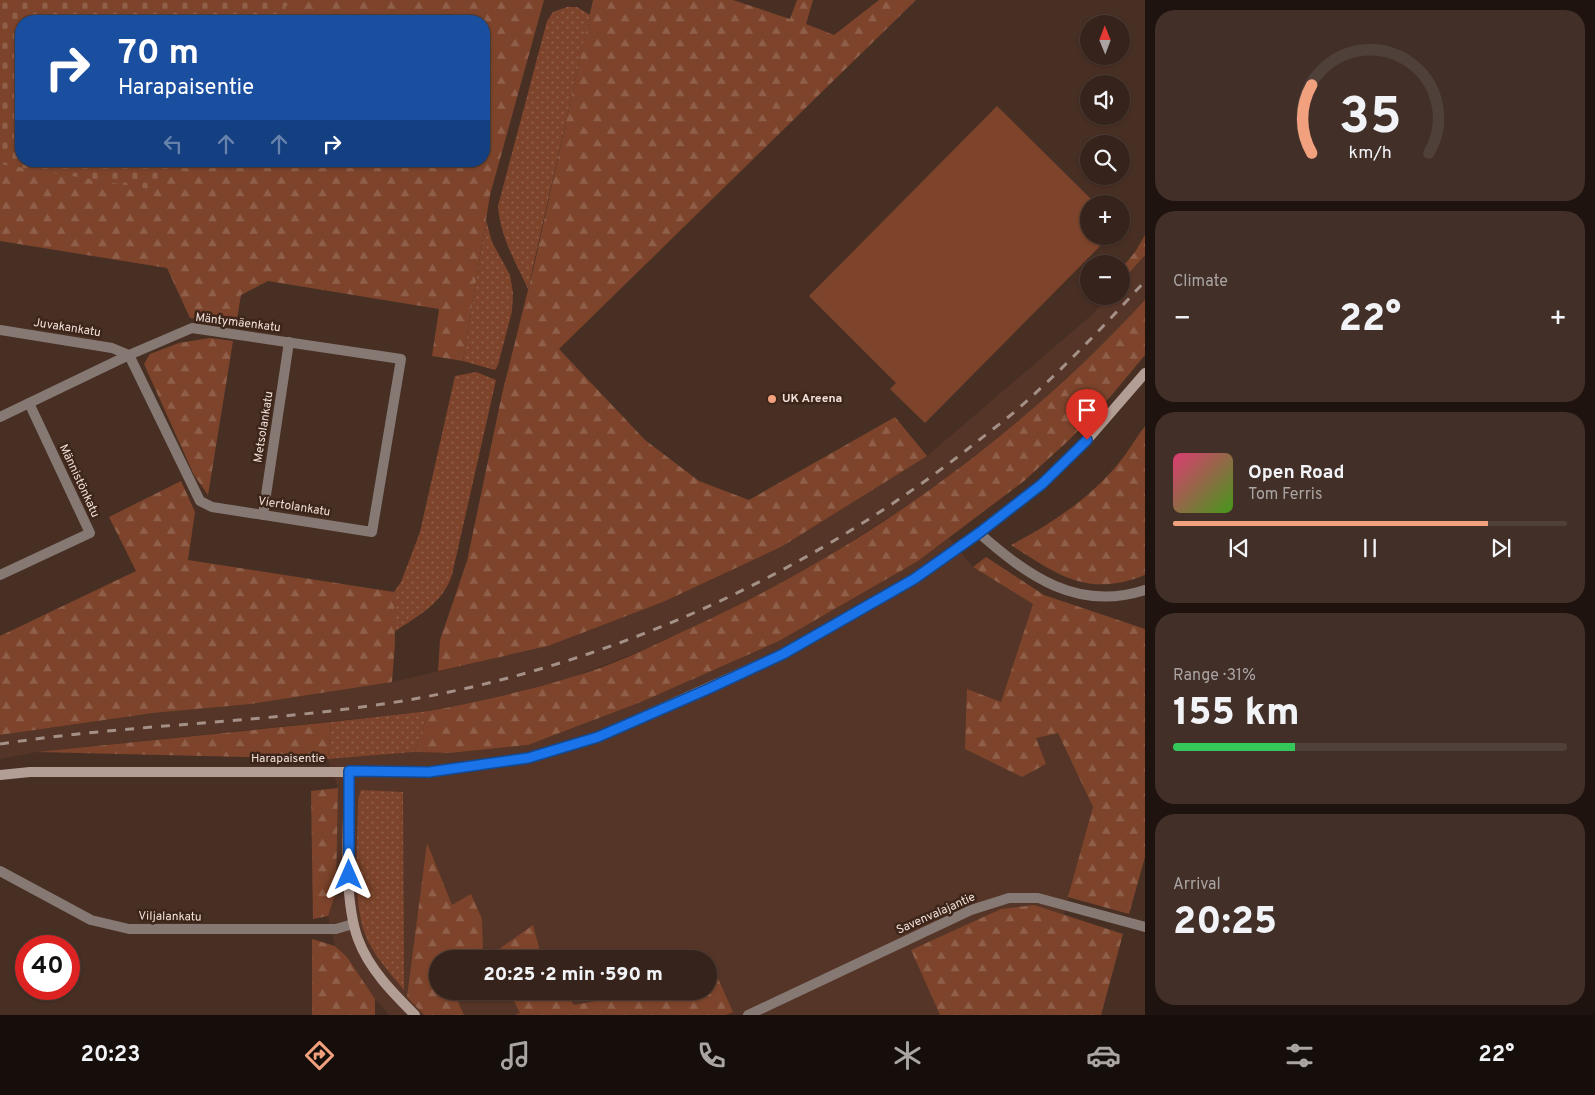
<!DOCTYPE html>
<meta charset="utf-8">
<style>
body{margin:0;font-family:Overpass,sans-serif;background:#412f28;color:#f1f3f6;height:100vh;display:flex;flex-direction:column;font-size:19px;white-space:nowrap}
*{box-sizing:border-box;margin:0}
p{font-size:16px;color:#aaa4a3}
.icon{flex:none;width:28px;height:28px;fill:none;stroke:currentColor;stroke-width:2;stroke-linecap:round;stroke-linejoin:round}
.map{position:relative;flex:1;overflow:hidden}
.drawer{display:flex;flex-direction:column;gap:10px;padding:10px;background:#1e130f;width:450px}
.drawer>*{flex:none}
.guide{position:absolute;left:15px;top:15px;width:475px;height:152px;border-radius:20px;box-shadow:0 1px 4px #0004,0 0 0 1px #50403a;background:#1a4fa0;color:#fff;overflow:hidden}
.needle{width:32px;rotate:359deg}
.controls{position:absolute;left:1080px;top:15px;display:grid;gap:10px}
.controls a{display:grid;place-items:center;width:50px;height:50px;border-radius:50%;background:#36231b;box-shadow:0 1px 4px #0004,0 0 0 1px #50403a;font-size:25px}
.speed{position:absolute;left:15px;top:935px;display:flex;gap:10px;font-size:25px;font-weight:700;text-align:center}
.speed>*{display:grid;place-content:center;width:65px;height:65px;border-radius:50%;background:#36231b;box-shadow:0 1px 4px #0004,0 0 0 1px #50403a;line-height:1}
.speed .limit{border:8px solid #d22;background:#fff;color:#111}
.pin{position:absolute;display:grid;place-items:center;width:42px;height:42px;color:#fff;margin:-51px -21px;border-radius:50% 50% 50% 0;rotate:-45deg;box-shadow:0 0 5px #0007}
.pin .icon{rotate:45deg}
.me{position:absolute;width:55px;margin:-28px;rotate:0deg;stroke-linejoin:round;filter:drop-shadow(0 0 4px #0008)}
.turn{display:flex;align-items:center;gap:18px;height:105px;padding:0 20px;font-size:22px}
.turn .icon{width:65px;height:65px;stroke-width:2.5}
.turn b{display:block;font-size:35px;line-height:42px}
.lanes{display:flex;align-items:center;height:48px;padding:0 20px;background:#0003;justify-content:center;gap:25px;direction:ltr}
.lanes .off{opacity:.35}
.big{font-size:38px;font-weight:800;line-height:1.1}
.drawer .widget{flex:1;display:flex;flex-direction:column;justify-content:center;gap:8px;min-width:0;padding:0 18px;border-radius:20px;background:#412f28}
.drawer .dial{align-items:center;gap:0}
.dial svg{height:130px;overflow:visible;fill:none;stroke:#50403a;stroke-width:7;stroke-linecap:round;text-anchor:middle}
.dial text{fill:#f1f3f6;stroke:none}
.song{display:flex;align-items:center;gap:15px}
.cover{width:60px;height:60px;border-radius:8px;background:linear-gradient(135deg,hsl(340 70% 55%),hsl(100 70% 35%))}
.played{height:5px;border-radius:2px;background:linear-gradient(90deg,#f2a17e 80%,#50403a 80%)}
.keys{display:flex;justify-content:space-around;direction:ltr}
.heat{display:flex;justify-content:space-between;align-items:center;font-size:28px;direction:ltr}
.charge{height:8px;border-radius:4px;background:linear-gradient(90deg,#34c759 31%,#50403a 0)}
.trip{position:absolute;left:429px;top:950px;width:288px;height:50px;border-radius:25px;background:#36231b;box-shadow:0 1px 4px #0004,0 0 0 1px #50403a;font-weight:800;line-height:50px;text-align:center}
.menu{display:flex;height:80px;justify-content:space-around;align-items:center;background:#160e0b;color:#aaa4a3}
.menu .icon{width:35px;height:35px}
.menu .selected{color:#f2a17e}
.menu b{font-size:22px;color:#f1f3f6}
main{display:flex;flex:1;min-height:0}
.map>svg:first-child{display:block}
.built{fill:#553527;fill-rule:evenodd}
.grass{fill:url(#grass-dots)}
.forest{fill:url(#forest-firs)}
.cemetery{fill:url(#cemetery-stones)}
.pitch{fill:#7d442b}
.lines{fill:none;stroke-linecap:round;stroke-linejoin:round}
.street{stroke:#867973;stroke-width:10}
.secondary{stroke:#b39e95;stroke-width:10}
.rail{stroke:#a49087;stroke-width:3;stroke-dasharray:9 9;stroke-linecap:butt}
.route-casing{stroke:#114b97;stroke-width:12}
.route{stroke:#1a73e8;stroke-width:9}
.poi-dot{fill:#f2a17e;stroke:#3d251a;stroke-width:2}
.labels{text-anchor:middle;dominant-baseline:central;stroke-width:5;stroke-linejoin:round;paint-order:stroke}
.street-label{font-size:12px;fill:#f1e0d9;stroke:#3d251a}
.poi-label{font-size:12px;font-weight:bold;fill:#f1e0d9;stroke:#3d251a;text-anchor:start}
</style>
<main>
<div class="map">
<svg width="1145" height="1015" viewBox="0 0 1145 1015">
<defs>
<pattern id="grass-dots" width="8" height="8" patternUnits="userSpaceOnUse" patternTransform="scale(1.25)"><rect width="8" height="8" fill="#7d442b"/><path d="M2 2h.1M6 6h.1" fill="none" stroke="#905f49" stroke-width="1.8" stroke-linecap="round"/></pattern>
<pattern id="forest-firs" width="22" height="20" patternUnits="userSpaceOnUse" patternTransform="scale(1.25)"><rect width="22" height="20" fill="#7d442b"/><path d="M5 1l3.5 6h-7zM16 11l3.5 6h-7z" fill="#905f49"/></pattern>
<pattern id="cemetery-stones" width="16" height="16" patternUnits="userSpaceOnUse" patternTransform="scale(1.25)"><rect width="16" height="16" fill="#7d442b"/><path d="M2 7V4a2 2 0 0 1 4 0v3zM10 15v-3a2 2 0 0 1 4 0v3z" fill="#905f49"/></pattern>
</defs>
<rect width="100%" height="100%" fill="#482f24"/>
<!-- built -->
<g class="built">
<polygon points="1145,255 1145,300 1110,338 1020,422 920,497 804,572 719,615 635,653 571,678 491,699 429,711 37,752 0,759 0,735 153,713 251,704 392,682 548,646 663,602 781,547 927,456 1094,313 1109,296 1121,296 1121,282"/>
<path d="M949,538L973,567L1033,604L992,731L1058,733L1093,807L1064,915L1034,906L911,950L940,1015H389L375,999L347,957L335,946L328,916L336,892L338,788L328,759L414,752L450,753L528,745L641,702L779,641L918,561ZM438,959H708V991H438Z"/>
</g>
<!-- grass -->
<g class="grass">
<path d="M567,7H577L590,15L528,289C515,261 500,236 498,206L547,21L553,12Z"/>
<polygon points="486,220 492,242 510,275 513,293 512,311 498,365 495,370 463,361"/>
<path d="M476,372L496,380L452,575C443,603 418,616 394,632V592L401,582L420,532L455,376Z"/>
<polygon points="429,711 414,752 328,759 331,722"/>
<path d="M361,790L403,792L404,990C390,973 373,955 365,934C352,899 358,838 358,800Z"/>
</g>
<!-- forest -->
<g class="forest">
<polygon points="252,0 544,0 490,195 463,361 432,356 439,309 268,281 241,295 236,325 190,318 167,268 0,241 0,80 21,161 484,161 484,21 238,21"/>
<polygon points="593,0 733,0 790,19 797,0 813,0 806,24 834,35 879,0 916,0 559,349 645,440 699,481 749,500 895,417 927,456 781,547 663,602 548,646 438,671 440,640 467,561 502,394 534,266"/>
<polygon points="1145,235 1145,255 1121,282 1121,269 1135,252"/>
<path d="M1145,300V355L1111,396L1069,440L1024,481L918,561L779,641L641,702L528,745L450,753L414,752L429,711C476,702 523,692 569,678C609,667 648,648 686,630C859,552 1016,440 1145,300Z"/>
<polygon points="210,338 233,341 208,495 194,475 144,364 150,354 179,343"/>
<path d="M1145,426V575C1088,598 1058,575 1011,545C1051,524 1089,499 1118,464C1128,452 1136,438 1145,426Z"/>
<polygon points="181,481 195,512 188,560 394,592 395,643 392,682 251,704 153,713 0,735 0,636 136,571 109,517"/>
<polygon points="986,557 1044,595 1145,629 1145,857 1129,914 1068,897 1093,807 1058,733 1036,738 1046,764 1022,777 965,749 967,689 1001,702 1033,604 973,567"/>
<polygon points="331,722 328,759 37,752"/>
<polygon points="338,788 336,892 328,916 313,919 311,791"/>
<polygon points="427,843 452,905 471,894 482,919 483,954 475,959 438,959 438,991 453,991 464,1015 424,1015 407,997"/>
<polygon points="1034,905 1123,934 1101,1015 940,1015 911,950 1001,909"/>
<polygon points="533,925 542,959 499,959 495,952"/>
<polygon points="312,939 335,946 347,957 375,999 375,1015 312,1015"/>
<polygon points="716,974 733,1012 726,1015 515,1015 520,1013 512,997 519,991 565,991 574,1005 649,991 708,991 708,977"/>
</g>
<!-- cemetery -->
<polygon class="cemetery" points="0,0 291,0 276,21 21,21 21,161 176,161 156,190 0,164"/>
<!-- pitch -->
<polygon class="pitch" points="997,106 1096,204 1089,204 1089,236 1110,236 925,423 890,389 896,383 809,296"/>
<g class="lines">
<!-- street -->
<g class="street">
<polyline points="0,330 112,348 129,355 200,501 212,507 372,532 401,359 192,328 129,355 0,417"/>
<polyline points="263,515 289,342"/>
<path d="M979,533C1028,576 1077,612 1145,590"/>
<polyline points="0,575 90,533 29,403"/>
<polyline points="0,871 91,920 129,929 336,929 353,924"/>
<polyline points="748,1015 971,910 1009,898 1038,898 1145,927"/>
</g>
<!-- secondary -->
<g class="secondary">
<path d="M349,771C349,819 342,895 358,939C369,969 393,993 415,1015"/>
<polyline points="0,775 30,772 429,772 528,758 598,737 783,654 914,579 979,533 1042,484 1087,440 1145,373"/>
</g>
<!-- rail -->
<path class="rail" d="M0,744C137,723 277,723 414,699C616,662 807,575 969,448C985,435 1003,422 1019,408C1064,368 1105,325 1145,281"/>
</g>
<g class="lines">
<!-- route casing -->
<g class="route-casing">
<polyline id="route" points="349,875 349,771 429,772 528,758 598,737 708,689 783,654 914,579 979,533 1042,484 1087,440"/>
</g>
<!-- route -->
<use href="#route" class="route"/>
</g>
<!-- markers -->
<circle class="poi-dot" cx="772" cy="399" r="5"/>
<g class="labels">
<!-- street labels -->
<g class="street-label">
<text transform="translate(238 323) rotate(7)">Mäntymäenkatu</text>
<text transform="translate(67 328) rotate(9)">Juvakankatu</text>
<text transform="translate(264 427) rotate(-81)">Metsolankatu</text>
<text transform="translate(79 481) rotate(65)">Männistönkatu</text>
<text transform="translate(294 507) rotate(9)">Viertolankatu</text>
<text x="288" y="759">Harapaisentie</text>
<text transform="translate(936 914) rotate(-24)">Savenvalajantie</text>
<text transform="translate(170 917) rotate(1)">Viljalankatu</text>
</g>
<!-- poi labels -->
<g class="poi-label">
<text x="782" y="399">UK Areena</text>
</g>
</g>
</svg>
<div class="controls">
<a><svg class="needle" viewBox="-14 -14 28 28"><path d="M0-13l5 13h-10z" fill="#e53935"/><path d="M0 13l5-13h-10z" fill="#aaa4a3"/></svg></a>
<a><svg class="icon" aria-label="sound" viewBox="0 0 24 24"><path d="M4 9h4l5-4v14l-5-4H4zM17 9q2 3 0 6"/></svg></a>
<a><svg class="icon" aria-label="search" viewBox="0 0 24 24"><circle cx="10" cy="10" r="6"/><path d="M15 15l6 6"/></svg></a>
<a>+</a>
<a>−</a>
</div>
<div class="speed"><div class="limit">40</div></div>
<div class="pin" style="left:1087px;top:440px;background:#d93025"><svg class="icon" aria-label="arrive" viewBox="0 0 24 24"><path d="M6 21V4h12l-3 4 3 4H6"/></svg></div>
<svg class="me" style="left:349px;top:875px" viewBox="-20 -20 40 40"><path d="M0-17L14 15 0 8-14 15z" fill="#1a73e8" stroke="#fff" stroke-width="4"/></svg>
<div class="trip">20:25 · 2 min · 590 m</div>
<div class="guide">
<div class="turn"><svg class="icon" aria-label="right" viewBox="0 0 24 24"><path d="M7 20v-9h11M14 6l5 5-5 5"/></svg><div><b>70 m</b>Harapaisentie</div></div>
<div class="lanes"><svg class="icon off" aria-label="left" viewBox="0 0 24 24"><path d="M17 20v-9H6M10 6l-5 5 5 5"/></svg><svg class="icon off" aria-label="ahead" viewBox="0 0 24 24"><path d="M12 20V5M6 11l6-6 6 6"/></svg><svg class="icon off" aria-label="ahead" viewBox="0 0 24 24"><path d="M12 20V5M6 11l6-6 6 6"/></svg><svg class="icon" aria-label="right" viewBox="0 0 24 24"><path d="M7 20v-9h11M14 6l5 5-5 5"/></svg></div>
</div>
</div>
<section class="drawer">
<div class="widget dial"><svg viewBox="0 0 100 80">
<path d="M14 69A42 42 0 1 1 86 69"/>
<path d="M14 69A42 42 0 0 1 14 27" stroke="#f2a17e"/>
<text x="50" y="56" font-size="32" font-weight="700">35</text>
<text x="50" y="72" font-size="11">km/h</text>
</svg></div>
<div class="widget"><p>Climate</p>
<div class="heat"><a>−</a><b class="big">22°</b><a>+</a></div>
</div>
<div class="widget">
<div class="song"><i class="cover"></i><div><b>Open Road</b><p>Tom Ferris</p></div></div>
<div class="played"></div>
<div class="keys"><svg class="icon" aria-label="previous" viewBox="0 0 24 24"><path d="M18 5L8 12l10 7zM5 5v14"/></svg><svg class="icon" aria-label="pause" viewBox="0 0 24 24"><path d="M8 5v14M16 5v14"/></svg><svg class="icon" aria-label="next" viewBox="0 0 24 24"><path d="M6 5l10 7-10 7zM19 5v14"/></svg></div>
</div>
<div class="widget"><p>Range · 31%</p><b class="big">155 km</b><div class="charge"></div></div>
<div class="widget"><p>Arrival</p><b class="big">20:25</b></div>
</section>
</main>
<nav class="menu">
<b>20:23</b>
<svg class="icon selected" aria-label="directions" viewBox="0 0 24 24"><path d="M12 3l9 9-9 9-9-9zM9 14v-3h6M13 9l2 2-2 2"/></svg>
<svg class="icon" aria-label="music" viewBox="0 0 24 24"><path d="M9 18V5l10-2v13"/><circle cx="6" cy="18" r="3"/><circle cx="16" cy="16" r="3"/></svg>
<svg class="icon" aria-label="phone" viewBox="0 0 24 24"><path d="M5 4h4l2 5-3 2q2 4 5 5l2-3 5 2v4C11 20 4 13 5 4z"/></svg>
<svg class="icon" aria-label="climate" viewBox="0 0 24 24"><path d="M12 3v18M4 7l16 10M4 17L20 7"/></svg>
<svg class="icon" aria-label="car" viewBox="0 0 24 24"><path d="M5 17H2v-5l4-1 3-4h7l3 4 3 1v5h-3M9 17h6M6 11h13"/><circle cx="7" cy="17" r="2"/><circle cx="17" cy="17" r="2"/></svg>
<svg class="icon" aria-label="filters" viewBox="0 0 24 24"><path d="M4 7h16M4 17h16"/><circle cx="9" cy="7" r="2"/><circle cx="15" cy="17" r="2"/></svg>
<b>22°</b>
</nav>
